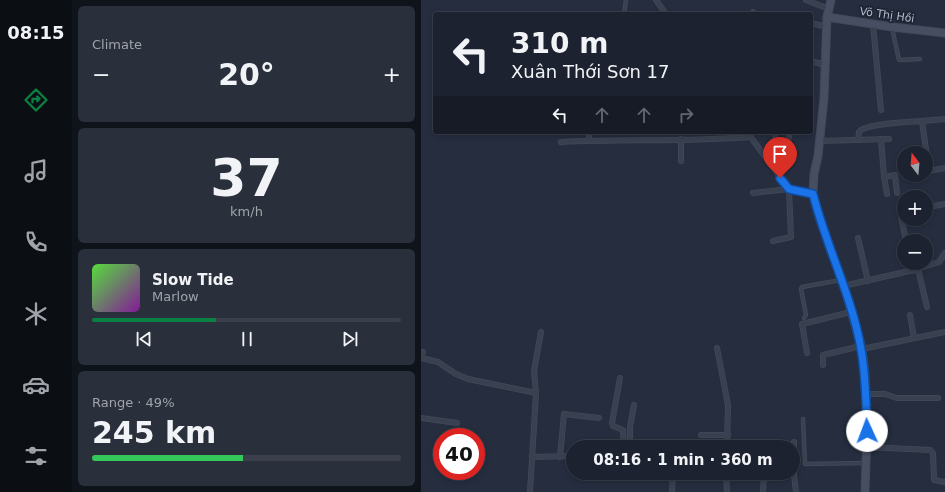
<!DOCTYPE html>
<meta charset="utf-8">
<style>
body{margin:0;font-family:"DejaVu Sans",sans-serif;background:#292f3b;color:#f1f3f6;height:100vh;display:flex;flex-direction:column;font-size:15px;white-space:nowrap}
*{box-sizing:border-box;margin:0}
p{font-size:13px;color:#a0a4aa}
.icon{flex:none;width:22px;height:22px;fill:none;stroke:currentColor;stroke-width:2;stroke-linecap:round;stroke-linejoin:round}
.map{position:relative;flex:1;overflow:hidden}
.drawer{display:flex;flex-direction:column;gap:6px;padding:6px;background:#0f131a;width:349px}
.drawer>*{flex:none}
.top-card{position:absolute;left:12px;top:12px;width:380px;height:122px;border-radius:4px;box-shadow:0 2px 6px #0003,0 0 0 1px #3a3f4b;background:#1c222f;color:#f1f3f6;overflow:hidden}
.needle{width:26px;rotate:344deg}
.fabs{position:absolute;left:476px;top:146px;display:grid;gap:8px}
.fabs a{display:grid;place-items:center;width:36px;height:36px;border-radius:50%;background:#1c222f;box-shadow:0 2px 6px #0003,0 0 0 1px #3a3f4b;font-size:20px}
.speed{position:absolute;left:12px;top:428px;display:flex;gap:8px;font-size:20px;font-weight:700;text-align:center}
.speed>*{display:grid;place-content:center;width:52px;height:52px;border-radius:50%;background:#1c222f;box-shadow:0 2px 6px #0003,0 0 0 1px #3a3f4b;line-height:1}
.speed .limit{border:6px solid #d22;background:#fff;color:#111}
.pin{position:absolute;display:grid;place-items:center;width:34px;height:34px;color:#fff;margin:-41px -17px;border-radius:50% 50% 50% 0;rotate:-45deg;box-shadow:0 0 4px #0007}
.pin .icon{rotate:45deg}
.me{position:absolute;width:44px;margin:-22px;rotate:358deg;stroke-linejoin:round;filter:drop-shadow(0 0 3px #0008)}
.turn{display:flex;align-items:center;gap:14px;height:84px;padding:0 12px;font-size:18px}
.turn .icon{width:52px;height:52px;stroke-width:2.5}
.turn b{display:block;font-size:28px;line-height:34px}
.lanes{display:flex;align-items:center;height:38px;padding:0 12px;background:#0003;justify-content:center;gap:20px;direction:ltr}
.lanes .off{opacity:.35}
.big{font-size:30px;font-weight:800;line-height:1.1}
.drawer .tile{flex:1;display:flex;flex-direction:column;justify-content:center;gap:6px;min-width:0;padding:0 14px;border-radius:6px;background:#292f3b}
.drawer .dial{align-items:center;gap:0}
.dial b{font-size:52px;line-height:1}
.song{display:flex;align-items:center;gap:12px}
.cover{width:48px;height:48px;border-radius:6px;background:linear-gradient(135deg,hsl(110 70% 55%),hsl(290 70% 35%))}
.played{height:4px;border-radius:2px;background:linear-gradient(90deg,#0b8043 40%,#3a3f4b 40%)}
.keys{display:flex;justify-content:space-around;direction:ltr}
.heat{display:flex;justify-content:space-between;align-items:center;font-size:22px;direction:ltr}
.charge{height:6px;border-radius:3px;background:linear-gradient(90deg,#34c759 49%,#3a3f4b 0)}
.trip{position:absolute;left:145px;top:440px;width:234px;height:40px;border-radius:20px;background:#1c222f;box-shadow:0 2px 6px #0003,0 0 0 1px #3a3f4b;font-weight:800;line-height:40px;text-align:center}
main{display:flex;flex:1;min-height:0}
.tabs{display:flex;flex-direction:column;width:72px;justify-content:space-around;align-items:center;background:#0b0e13;color:#a0a4aa}
.tabs .icon{width:28px;height:28px}
.tabs .active{color:#0b8043}
.tabs b{font-size:18px;color:#f1f3f6}
.map>svg:first-child{display:block}
.lines{fill:none;stroke-linecap:round;stroke-linejoin:round}
.lane-casing{stroke:#424958;stroke-width:4.5}
.street-casing{stroke:#424958;stroke-width:6}
.secondary-casing{stroke:#424958;stroke-width:9}
.lane{stroke:#39404f;stroke-width:2.5}
.street{stroke:#39404f;stroke-width:4.5}
.secondary{stroke:#474e62;stroke-width:7}
.route-casing{stroke:#114b97;stroke-width:10}
.route{stroke:#1a73e8;stroke-width:7}
.labels{text-anchor:middle;dominant-baseline:central;stroke-width:4;stroke-linejoin:round;paint-order:stroke}
.street-label{font-size:11px;fill:#b5bbca;stroke:#1e2534}
</style>
<main>
<nav class="tabs">
<b>08:15</b>
<svg class="icon active" aria-label="directions" viewBox="0 0 24 24"><path d="M12 3l9 9-9 9-9-9zM9 14v-3h6M13 9l2 2-2 2"/></svg>
<svg class="icon" aria-label="music" viewBox="0 0 24 24"><path d="M9 18V5l10-2v13"/><circle cx="6" cy="18" r="3"/><circle cx="16" cy="16" r="3"/></svg>
<svg class="icon" aria-label="phone" viewBox="0 0 24 24"><path d="M5 4h4l2 5-3 2q2 4 5 5l2-3 5 2v4C11 20 4 13 5 4z"/></svg>
<svg class="icon" aria-label="climate" viewBox="0 0 24 24"><path d="M12 3v18M4 7l16 10M4 17L20 7"/></svg>
<svg class="icon" aria-label="car" viewBox="0 0 24 24"><path d="M5 17H2v-5l4-1 3-4h7l3 4 3 1v5h-3M9 17h6M6 11h13"/><circle cx="7" cy="17" r="2"/><circle cx="17" cy="17" r="2"/></svg>
<svg class="icon" aria-label="filters" viewBox="0 0 24 24"><path d="M4 7h16M4 17h16"/><circle cx="9" cy="7" r="2"/><circle cx="15" cy="17" r="2"/></svg>
</nav>
<section class="drawer">
<div class="tile"><p>Climate</p>
<div class="heat"><a>−</a><b class="big">20°</b><a>+</a></div>
</div>
<div class="tile dial"><b>37</b><p>km/h</p></div>
<div class="tile">
<div class="song"><i class="cover"></i><div><b>Slow Tide</b><p>Marlow</p></div></div>
<div class="played"></div>
<div class="keys"><svg class="icon" aria-label="previous" viewBox="0 0 24 24"><path d="M18 5L8 12l10 7zM5 5v14"/></svg><svg class="icon" aria-label="pause" viewBox="0 0 24 24"><path d="M8 5v14M16 5v14"/></svg><svg class="icon" aria-label="next" viewBox="0 0 24 24"><path d="M6 5l10 7-10 7zM19 5v14"/></svg></div>
</div>
<div class="tile"><p>Range · 49%</p><b class="big">245 km</b><div class="charge"></div></div>
</section>
<div class="map">
<svg width="524" height="492" viewBox="0 0 524 492">
<rect width="100%" height="100%" fill="#252d3f"/>
<g class="lines">
<!-- lane casing -->
<g class="lane-casing">
<g id="lane">
<polyline points="203,14 205,0"/>
<polyline points="471,28 478,60 499,59"/>
<polyline points="347,160 355,134"/>
<polyline points="383,318 385,315 380,289 381,287 420,280"/>
<polyline points="382,419 384,464 443,463"/>
</g>
</g>
<!-- street casing -->
<g class="street-casing">
<g id="street">
<polyline points="235,0 245,14"/>
<polyline points="385,0 408,9"/>
<polyline points="331,14 332,12"/>
<polyline points="390,23 406,27"/>
<polyline points="452,24 460,110"/>
<polyline points="390,61 404,65"/>
<polyline points="501,121 524,119"/>
<polyline points="168,132 168,141"/>
<polyline points="326,132 368,189 392,194"/>
<polyline points="260,139 260,161"/>
<polyline points="460,139 463,177 474,175 476,193"/>
<path d="M437,140L438,132C445,123 489,122 501,121L508,171L524,168"/>
<polyline points="399,141 468,139"/>
<path d="M140,142C203,139 267,142 330,137"/>
<polyline points="463,177 466,194"/>
<polyline points="359,178 369,132"/>
<polyline points="332,193 368,189 370,237 352,241"/>
<polyline points="507,207 524,204"/>
<polyline points="480,216 485,241"/>
<polyline points="437,238 447,281"/>
<polyline points="490,263 492,271"/>
<polyline points="497,269 506,307"/>
<polyline points="422,286 493,270 518,262 524,253"/>
<polyline points="489,315 493,338"/>
<polyline points="296,348 307,405 306,447"/>
<polyline points="441,349 524,332"/>
<polyline points="386,353 381,324 430,312"/>
<polyline points="0,356 2,352"/>
<polyline points="0,358 17,362 35,374 47,379 115,393"/>
<polyline points="402,365 402,355 440,346"/>
<polyline points="199,378 191,423 192,426 202,430 203,447"/>
<polyline points="444,394 464,394 476,398 517,398"/>
<polyline points="0,418 36,423"/>
<polyline points="280,435 307,435"/>
<polyline points="373,442 373,476 375,492"/>
<polyline points="209,447 209,427 213,405"/>
<polyline points="446,447 509,450 512,453 513,480 524,482"/>
<polyline points="111,457 152,456"/>
<polyline points="139,457 143,414 178,418"/>
<polyline points="305,473 306,492"/>
<polyline points="109,492 115,393 113,371 120,332"/>
<polyline points="251,492 252,473"/>
<polyline points="342,492 343,473"/>
</g>
</g>
<!-- secondary casing -->
<g class="secondary-casing">
<g id="secondary">
<polyline points="410,0 406,17 403,98 397,156 393,174 392,194 397,214 424,290 441,349 444,374 446,431 444,492"/>
<polyline points="406,17 471,27 524,33"/>
</g>
</g>
<!-- lane -->
<use href="#lane" class="lane"/>
<!-- street -->
<use href="#street" class="street"/>
<!-- secondary -->
<use href="#secondary" class="secondary"/>
</g>
<g class="lines">
<!-- route casing -->
<g class="route-casing">
<path id="route" d="M359,178L368,189L392,194C405,246 431,296 440,349C445,376 445,403 446,431"/>
</g>
<!-- route -->
<use href="#route" class="route"/>
</g>
<g class="labels">
<!-- street labels -->
<g class="street-label">
<text transform="translate(466 15) rotate(8)">Võ Thị Hồi</text>
</g>
</g>
</svg>
<div class="fabs">
<a><svg class="needle" viewBox="-14 -14 28 28"><path d="M0-13l5 13h-10z" fill="#e53935"/><path d="M0 13l5-13h-10z" fill="#a0a4aa"/></svg></a>
<a>+</a>
<a>−</a>
</div>
<div class="speed"><div class="limit">40</div></div>
<div class="pin" style="left:359px;top:178px;background:#d93025"><svg class="icon" aria-label="arrive" viewBox="0 0 24 24"><path d="M6 21V4h12l-3 4 3 4H6"/></svg></div>
<svg class="me" style="left:446px;top:431px" viewBox="-20 -20 40 40"><circle r="19" fill="#fff"/><path d="M0-13L10 11 0 6-10 11z" fill="#1a73e8"/></svg>
<div class="trip">08:16 · 1 min · 360 m</div>
<div class="top-card">
<div class="turn"><svg class="icon" aria-label="left" viewBox="0 0 24 24"><path d="M17 20v-9H6M10 6l-5 5 5 5"/></svg><div><b>310 m</b>Xuân Thới Sơn 17</div></div>
<div class="lanes"><svg class="icon" aria-label="left" viewBox="0 0 24 24"><path d="M17 20v-9H6M10 6l-5 5 5 5"/></svg><svg class="icon off" aria-label="ahead" viewBox="0 0 24 24"><path d="M12 20V5M6 11l6-6 6 6"/></svg><svg class="icon off" aria-label="ahead" viewBox="0 0 24 24"><path d="M12 20V5M6 11l6-6 6 6"/></svg><svg class="icon off" aria-label="right" viewBox="0 0 24 24"><path d="M7 20v-9h11M14 6l5 5-5 5"/></svg></div>
</div>
</div>
</main>
